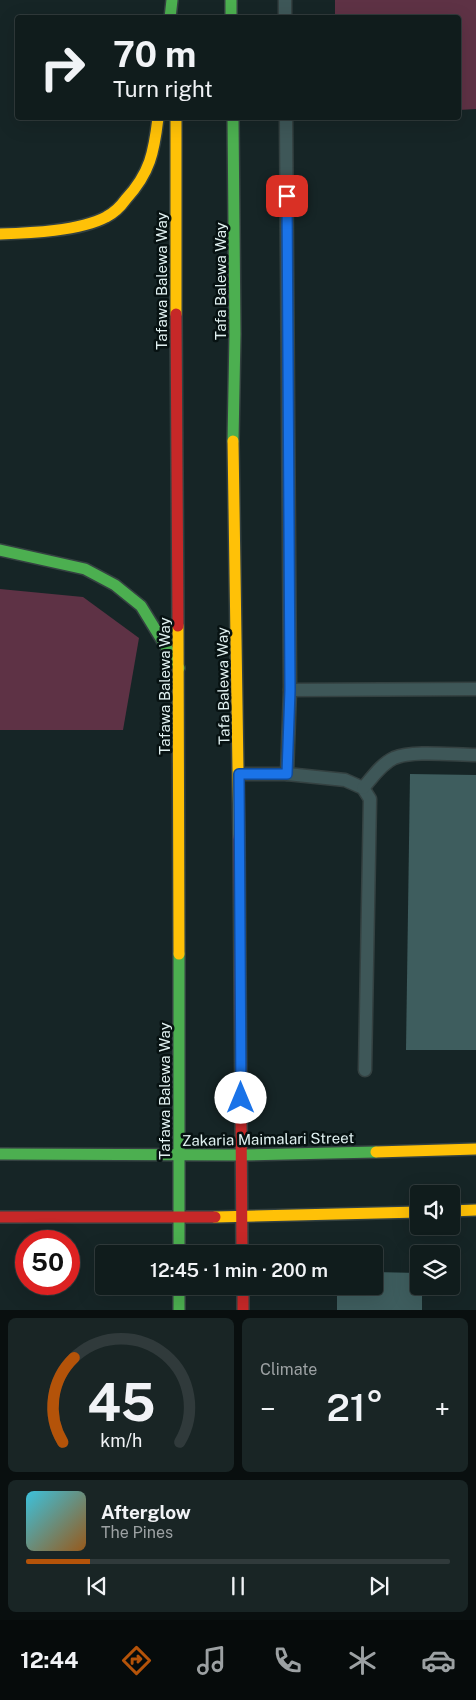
<!DOCTYPE html>
<meta charset="utf-8">
<style>
body{margin:0;font-family:"Public Sans",sans-serif;background:#192525;color:#f1f3f6;height:100vh;display:flex;flex-direction:column;font-size:19px;white-space:nowrap}
*{box-sizing:border-box;margin:0}
p{font-size:16px;color:#9ca1a3}
.icon{flex:none;width:28px;height:28px;fill:none;stroke:currentColor;stroke-width:2;stroke-linecap:round;stroke-linejoin:round}
.map{position:relative;height:1310px;overflow:hidden}
.drawer{display:flex;flex-direction:column;gap:8px;padding:8px;background:#090f0f;flex:1}
.drawer>*{flex:none}
.guide{position:absolute;left:15px;top:15px;width:446px;height:105px;border-radius:5px;box-shadow:0 5px 20px #0002,0 0 0 1px #303a3b;background:#101c1c;color:#f1f3f6;overflow:hidden}
.tools{position:absolute;left:410px;top:1185px;display:grid;gap:10px}
.tools a{display:grid;place-items:center;width:50px;height:50px;border-radius:5px;background:#101c1c;box-shadow:0 5px 20px #0002,0 0 0 1px #303a3b;font-size:25px}
.speed{position:absolute;left:15px;top:1230px;display:flex;gap:10px;font-size:25px;font-weight:700;text-align:center}
.speed>*{display:grid;place-content:center;width:65px;height:65px;border-radius:50%;background:#101c1c;box-shadow:0 5px 20px #0002,0 0 0 1px #303a3b;line-height:1}
.speed .limit{border:8px solid #d22;background:#fff;color:#111}
.pin{position:absolute;display:grid;place-items:center;width:42px;height:42px;color:#fff;margin:-21px;border-radius:10px;box-shadow:0 2px 8px #0006}
.me{position:absolute;width:55px;margin:-28px;rotate:0deg;stroke-linejoin:round;filter:drop-shadow(0 0 4px #0008)}
.turn{display:flex;align-items:center;gap:18px;height:105px;padding:0 15px;font-size:22px}
.turn .icon{width:65px;height:65px;stroke-width:2.5}
.turn b{display:block;font-size:35px;line-height:42px}
.big{font-size:38px;font-weight:600;line-height:1.1}
.drawer .card{flex:1;display:flex;flex-direction:column;justify-content:center;gap:8px;min-width:0;padding:0 18px;border-radius:8px;background:#192525}
.drawer .dial{align-items:center;gap:0}
.dial svg{height:130px;overflow:visible;fill:none;stroke:#303a3b;stroke-width:7;stroke-linecap:round;text-anchor:middle}
.dial text{fill:#f1f3f6;stroke:none}
.song{display:flex;align-items:center;gap:15px}
.cover{width:60px;height:60px;border-radius:8px;background:linear-gradient(135deg,hsl(190 70% 55%),hsl(30 70% 35%))}
.played{height:5px;border-radius:2px;background:linear-gradient(90deg,#b45309 15%,#303a3b 15%)}
.keys{display:flex;justify-content:space-around;direction:ltr}
.heat{display:flex;justify-content:space-between;align-items:center;font-size:28px;direction:ltr}
.drawer .tiles{flex:1;display:grid;gap:8px;grid-template-columns:1fr 1fr}
.card:last-child{grid-column:span 2}
.trip{position:absolute;left:95px;top:1245px;width:288px;height:50px;border-radius:5px;background:#101c1c;box-shadow:0 5px 20px #0002,0 0 0 1px #303a3b;font-weight:600;line-height:50px;text-align:center}
.dock{display:flex;height:80px;justify-content:space-around;align-items:center;background:#060b0b;color:#9ca1a3}
.dock .icon{width:35px;height:35px}
.dock .active{color:#b45309}
.dock b{font-size:22px;color:#f1f3f6}
.map>svg:first-child{display:block}
.green{fill:#5e3245}
.building{fill:#3e5d5e}
.lines{fill:none;stroke-linecap:round;stroke-linejoin:round}
.lane-casing{stroke:#344141;stroke-width:15}
.fast-casing{stroke:#344141;stroke-width:14}
.slow-casing{stroke:#344141;stroke-width:14}
.jam-casing{stroke:#344141;stroke-width:14}
.lane{stroke:#3e5758;stroke-width:12}
.fast{stroke:#4caf50;stroke-width:11}
.slow{stroke:#ffc107;stroke-width:11}
.jam{stroke:#c62828;stroke-width:11}
.route-casing{stroke:#114b97;stroke-width:12}
.route{stroke:#1a73e8;stroke-width:9}
.labels{text-anchor:middle;dominant-baseline:central;stroke-width:5;stroke-linejoin:round;paint-order:stroke}
.street-label{font-size:15px;fill:#e1f1f1;stroke:#071212}
</style>
<div class="map">
<svg width="476" height="1310" viewBox="0 0 476 1310">
<rect width="100%" height="100%" fill="#162526"/>
<!-- green -->
<g class="green">
<polygon points="335,0 476,0 476,109 459,110 459,18 335,17"/>
<polygon points="0,589 83,597 139,638 123,730 0,730"/>
</g>
<!-- building -->
<g class="building">
<polygon points="410,774 476,775 476,1050 406,1050"/>
<polygon points="374,1272 419,1273 419,1286 422,1286 422,1310 337,1310 337,1286 374,1286"/>
</g>
<g class="lines">
<!-- lane casing -->
<g class="lane-casing">
<g id="lane">
<polyline points="285,0 285,18"/>
<polyline points="286,118 290,690"/>
<polyline points="239,774 287,774 290,690 476,689"/>
<polyline points="287,774 345,780 363,788 370,799 365,1070"/>
<path d="M363,788C372,778 381,764 394,758C413,750 454,755 476,755"/>
</g>
</g>
<!-- fast casing -->
<g class="fast-casing">
<g id="fast">
<polyline points="231,0 231,18"/>
<polyline points="170,18 172,0"/>
<polyline points="233,118 235,334 233,441"/>
<polyline points="0,550 85,569 115,585 141,606 179,668"/>
<polyline points="179,954 179,1254"/>
<polyline points="0,1154 241,1155 376,1152"/>
<polyline points="179,1286 179,1310"/>
</g>
</g>
<!-- slow casing -->
<g class="slow-casing">
<g id="slow">
<polyline points="176,118 176,314"/>
<path d="M0,234C30,233 80,231 106,217C114,213 121,206 126,199C150,173 154,152 158,118"/>
<polyline points="233,441 239,837"/>
<polyline points="178,626 179,954"/>
<polyline points="376,1152 476,1149"/>
<polyline points="451,1211 476,1210"/>
<polyline points="215,1217 419,1212"/>
</g>
</g>
<!-- jam casing -->
<g class="jam-casing">
<g id="jam">
<polyline points="176,314 178,626"/>
<polyline points="239,837 242,1254"/>
<polyline points="0,1217 215,1217"/>
<polyline points="243,1286 243,1310"/>
</g>
</g>
<!-- lane -->
<use href="#lane" class="lane"/>
<!-- fast -->
<use href="#fast" class="fast"/>
<!-- slow -->
<use href="#slow" class="slow"/>
<!-- jam -->
<use href="#jam" class="jam"/>
</g>
<g class="lines">
<!-- route casing -->
<g class="route-casing">
<polyline id="route" points="241,1098 239,774 287,774 290,690 287,196"/>
</g>
<!-- route -->
<use href="#route" class="route"/>
</g>
<g class="labels">
<!-- street labels -->
<g class="street-label">
<text transform="translate(161 281) rotate(-90)">Tafawa Balewa Way</text>
<text transform="translate(220 281) rotate(-90)">Tafa Balewa Way</text>
<text transform="translate(164 686) rotate(-90)">Tafawa Balewa Way</text>
<text transform="translate(223 686) rotate(-91)">Tafa Balewa Way</text>
<text transform="translate(164 1091) rotate(-90)">Tafawa Balewa Way</text>
<text transform="translate(268 1139) rotate(-1)">Zakaria Maimalari Street</text>
</g>
</g>
</svg>
<div class="tools">
<a><svg class="icon" aria-label="sound" viewBox="0 0 24 24"><path d="M4 9h4l5-4v14l-5-4H4zM17 9q2 3 0 6"/></svg></a>
<a><svg class="icon" aria-label="layers" viewBox="0 0 24 24"><path d="M12 4l9 5-9 5-9-5zM3 14l9 5 9-5"/></svg></a>
</div>
<div class="speed"><div class="limit">50</div></div>
<div class="pin" style="left:287px;top:196px;background:#d93025"><svg class="icon" aria-label="arrive" viewBox="0 0 24 24"><path d="M6 21V4h12l-3 4 3 4H6"/></svg></div>
<svg class="me" style="left:241px;top:1098px" viewBox="-20 -20 40 40"><circle r="19" fill="#fff"/><path d="M0-13L10 11 0 6-10 11z" fill="#1a73e8"/></svg>
<div class="trip">12:45 · 1 min · 200 m</div>
<div class="guide">
<div class="turn"><svg class="icon" aria-label="right" viewBox="0 0 24 24"><path d="M7 20v-9h11M14 6l5 5-5 5"/></svg><div><b>70 m</b>Turn right</div></div>
</div>
</div>
<section class="drawer">
<div class="tiles">
<div class="card dial"><svg viewBox="0 0 100 80">
<path d="M14 69A42 42 0 1 1 86 69"/>
<path d="M14 69A42 42 0 0 1 21 17" stroke="#b45309"/>
<text x="50" y="56" font-size="32" font-weight="700">45</text>
<text x="50" y="72" font-size="11">km/h</text>
</svg></div>
<div class="card"><p>Climate</p>
<div class="heat"><a>−</a><b class="big">21°</b><a>+</a></div>
</div>
<div class="card">
<div class="song"><i class="cover"></i><div><b>Afterglow</b><p>The Pines</p></div></div>
<div class="played"></div>
<div class="keys"><svg class="icon" aria-label="previous" viewBox="0 0 24 24"><path d="M18 5L8 12l10 7zM5 5v14"/></svg><svg class="icon" aria-label="pause" viewBox="0 0 24 24"><path d="M8 5v14M16 5v14"/></svg><svg class="icon" aria-label="next" viewBox="0 0 24 24"><path d="M6 5l10 7-10 7zM19 5v14"/></svg></div>
</div>
</div>
</section>
<nav class="dock">
<b>12:44</b>
<svg class="icon active" aria-label="directions" viewBox="0 0 24 24"><path d="M12 3l9 9-9 9-9-9zM9 14v-3h6M13 9l2 2-2 2"/></svg>
<svg class="icon" aria-label="music" viewBox="0 0 24 24"><path d="M9 18V5l10-2v13"/><circle cx="6" cy="18" r="3"/><circle cx="16" cy="16" r="3"/></svg>
<svg class="icon" aria-label="phone" viewBox="0 0 24 24"><path d="M5 4h4l2 5-3 2q2 4 5 5l2-3 5 2v4C11 20 4 13 5 4z"/></svg>
<svg class="icon" aria-label="climate" viewBox="0 0 24 24"><path d="M12 3v18M4 7l16 10M4 17L20 7"/></svg>
<svg class="icon" aria-label="car" viewBox="0 0 24 24"><path d="M5 17H2v-5l4-1 3-4h7l3 4 3 1v5h-3M9 17h6M6 11h13"/><circle cx="7" cy="17" r="2"/><circle cx="17" cy="17" r="2"/></svg>
</nav>
